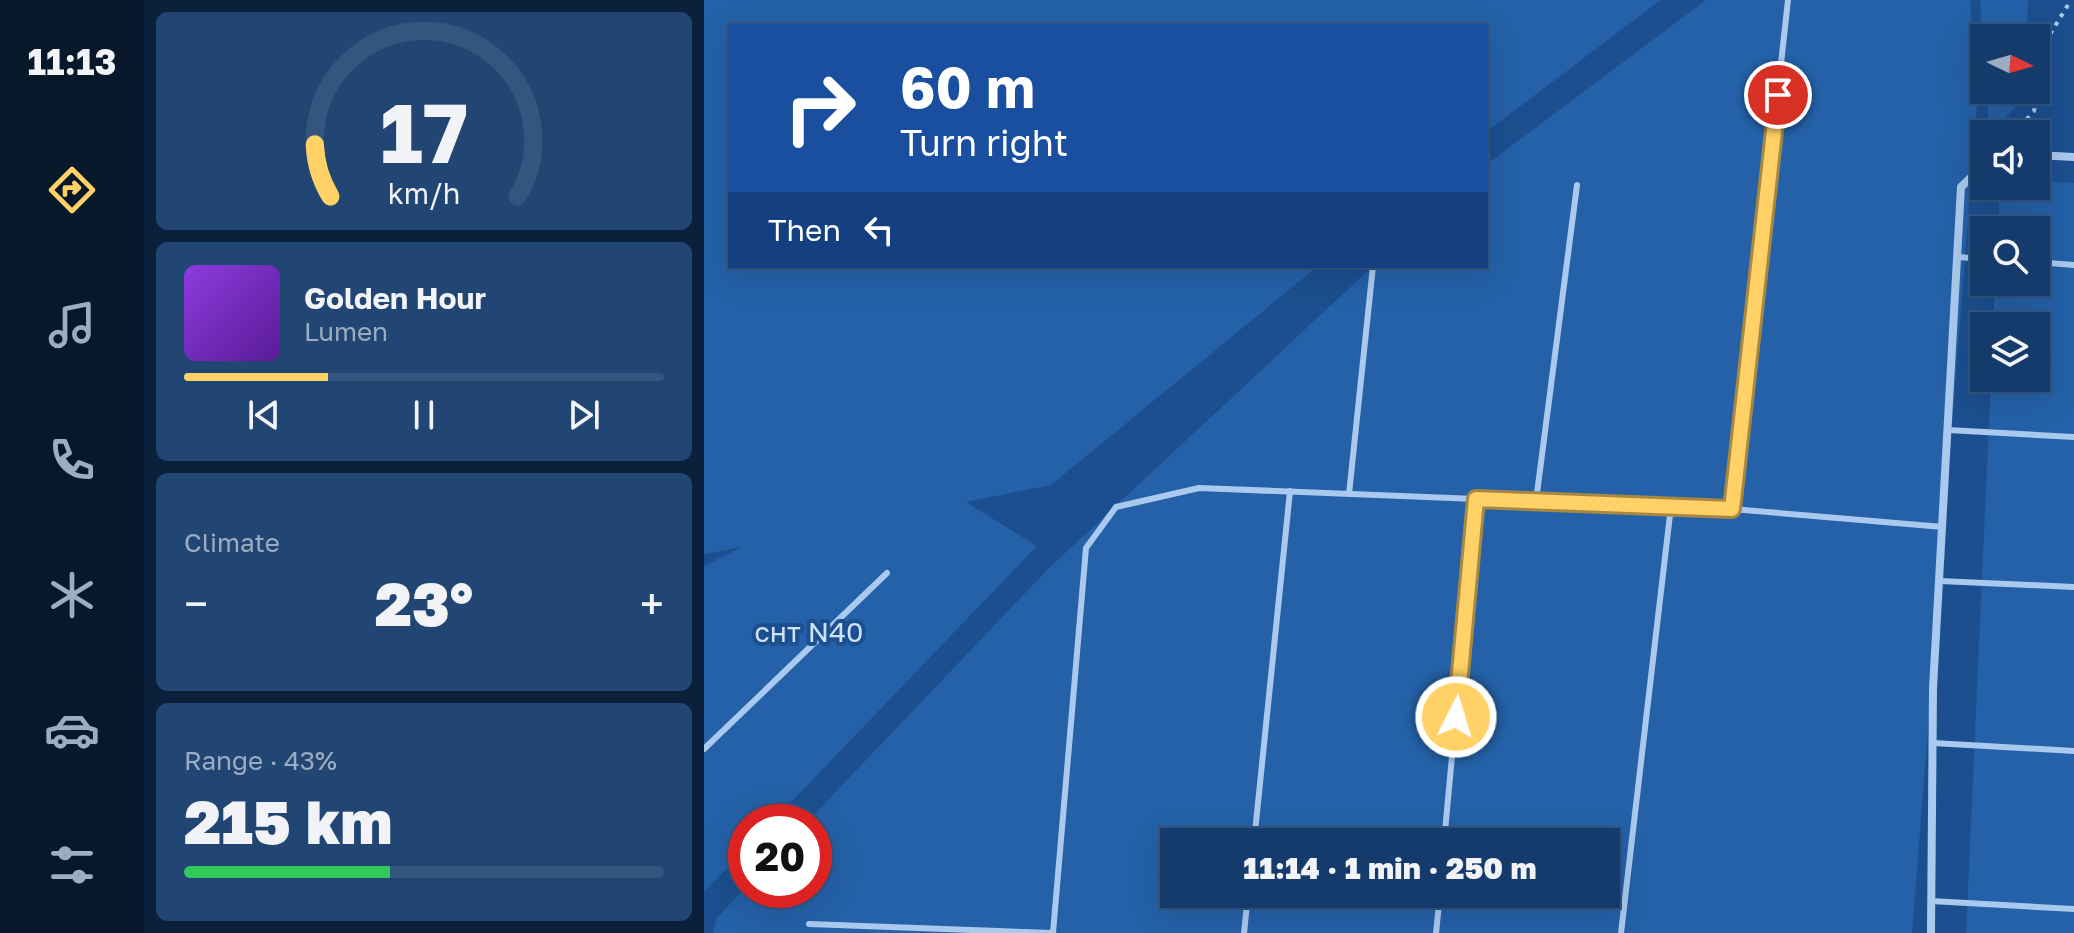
<!DOCTYPE html>
<meta charset="utf-8">
<style>
body{margin:0;font-family:"Golos Text",sans-serif;background:#214673;color:#f1f3f6;height:100vh;display:flex;flex-direction:column;font-size:30px;white-space:nowrap}
*{box-sizing:border-box;margin:0}
p{font-size:26px;color:#9dadc1}
.icon{flex:none;width:44px;height:44px;fill:none;stroke:currentColor;stroke-width:2;stroke-linecap:round;stroke-linejoin:round}
.map{position:relative;flex:1;overflow:hidden}
.drawer{display:flex;flex-direction:column;gap:12px;padding:12px;background:#0b203b;width:560px}
.drawer>*{flex:none}
.top-card{position:absolute;left:24px;top:24px;width:760px;height:244px;border-radius:0px;box-shadow:0 8px 32px #0002,0 0 0 2px #33557e;background:#1a4fa0;color:#fff;overflow:hidden}
.needle{width:52px;rotate:95deg}
.fabs{position:absolute;left:1266px;top:24px;display:grid;gap:16px}
.fabs a{display:grid;place-items:center;width:80px;height:80px;border-radius:0px;background:#143b6b;box-shadow:0 8px 32px #0002,0 0 0 2px #33557e;font-size:40px}
.speed{position:absolute;left:24px;top:804px;display:flex;gap:16px;font-size:40px;font-weight:700;text-align:center}
.speed>*{display:grid;place-content:center;width:104px;height:104px;border-radius:50%;background:#143b6b;box-shadow:0 8px 32px #0002,0 0 0 2px #33557e;line-height:1}
.speed .limit{border:12px solid #d22;background:#fff;color:#111}
.pin{position:absolute;display:grid;place-items:center;width:68px;height:68px;color:#fff;margin:-34px;border:4px solid #fff;border-radius:50%;box-shadow:0 2px 8px #0007}
.me{position:absolute;width:88px;margin:-44px;rotate:5deg;stroke-linejoin:round;filter:drop-shadow(0 0 6px #0008)}
.turn{display:flex;align-items:center;gap:28px;height:168px;padding:0 40px;font-size:36px}
.turn .icon{width:104px;height:104px;stroke-width:2.5}
.turn b{display:block;font-size:56px;line-height:68px}
.then{display:flex;align-items:center;height:76px;padding:0 40px;background:#0003;gap:16px;font-size:30px}
.big{font-size:60px;font-weight:800;line-height:1.1}
.drawer .tile{flex:1;display:flex;flex-direction:column;justify-content:center;gap:12px;min-width:0;padding:0 28px;border-radius:12px;background:#214673}
.drawer .dial{align-items:center;gap:0}
.dial svg{height:208px;overflow:visible;fill:none;stroke:#33557e;stroke-width:7;stroke-linecap:round;text-anchor:middle}
.dial text{fill:#f1f3f6;stroke:none}
.song{display:flex;align-items:center;gap:24px}
.cover{width:96px;height:96px;border-radius:12px;background:linear-gradient(135deg,hsl(270 70% 55%),hsl(270 70% 35%))}
.played{height:8px;border-radius:4px;background:linear-gradient(90deg,#ffd166 30%,#33557e 30%)}
.keys{display:flex;justify-content:space-around;direction:ltr}
.heat{display:flex;justify-content:space-between;align-items:center;font-size:44px;direction:ltr}
.charge{height:12px;border-radius:6px;background:linear-gradient(90deg,#34c759 43%,#33557e 0)}
.trip{position:absolute;left:456px;top:828px;width:460px;height:80px;border-radius:0px;background:#143b6b;box-shadow:0 8px 32px #0002,0 0 0 2px #33557e;font-weight:800;line-height:80px;text-align:center}
main{display:flex;flex:1;min-height:0}
.dock{display:flex;flex-direction:column;width:144px;justify-content:space-around;align-items:center;background:#08182b;color:#9dadc1}
.dock .icon{width:56px;height:56px}
.dock .on{color:#ffd166}
.dock b{font-size:36px;color:#f1f3f6}
.map>svg:first-child{display:block}
.green{fill:#2461a8;fill-rule:evenodd}
.lines{fill:none;stroke-linecap:round;stroke-linejoin:round}
.path{stroke:#a9c9ee;stroke-width:4;stroke-dasharray:4 6;stroke-linecap:butt}
.service{stroke:#a9c9ee;stroke-width:6}
.minor{stroke:#a9c9ee;stroke-width:8}
.route-casing{stroke:#a68842;stroke-width:20}
.route{stroke:#ffd166;stroke-width:14}
.labels{text-anchor:middle;dominant-baseline:central;stroke-width:8;stroke-linejoin:round;paint-order:stroke}
.park-label{font-size:28px;fill:#cfe3fa;stroke:#1b4f8f}
</style>
<main>
<nav class="dock">
<b>11:13</b>
<svg class="icon on" aria-label="directions" viewBox="0 0 24 24"><path d="M12 3l9 9-9 9-9-9zM9 14v-3h6M13 9l2 2-2 2"/></svg>
<svg class="icon" aria-label="music" viewBox="0 0 24 24"><path d="M9 18V5l10-2v13"/><circle cx="6" cy="18" r="3"/><circle cx="16" cy="16" r="3"/></svg>
<svg class="icon" aria-label="phone" viewBox="0 0 24 24"><path d="M5 4h4l2 5-3 2q2 4 5 5l2-3 5 2v4C11 20 4 13 5 4z"/></svg>
<svg class="icon" aria-label="climate" viewBox="0 0 24 24"><path d="M12 3v18M4 7l16 10M4 17L20 7"/></svg>
<svg class="icon" aria-label="car" viewBox="0 0 24 24"><path d="M5 17H2v-5l4-1 3-4h7l3 4 3 1v5h-3M9 17h6M6 11h13"/><circle cx="7" cy="17" r="2"/><circle cx="17" cy="17" r="2"/></svg>
<svg class="icon" aria-label="filters" viewBox="0 0 24 24"><path d="M4 7h16M4 17h16"/><circle cx="9" cy="7" r="2"/><circle cx="15" cy="17" r="2"/></svg>
</nav>
<section class="drawer">
<div class="tile dial"><svg viewBox="0 0 100 80">
<path d="M14 69A42 42 0 1 1 86 69"/>
<path d="M14 69A42 42 0 0 1 8 49" stroke="#ffd166"/>
<text x="50" y="56" font-size="32" font-weight="700">17</text>
<text x="50" y="72" font-size="11">km/h</text>
</svg></div>
<div class="tile">
<div class="song"><i class="cover"></i><div><b>Golden Hour</b><p>Lumen</p></div></div>
<div class="played"></div>
<div class="keys"><svg class="icon" aria-label="previous" viewBox="0 0 24 24"><path d="M18 5L8 12l10 7zM5 5v14"/></svg><svg class="icon" aria-label="pause" viewBox="0 0 24 24"><path d="M8 5v14M16 5v14"/></svg><svg class="icon" aria-label="next" viewBox="0 0 24 24"><path d="M6 5l10 7-10 7zM19 5v14"/></svg></div>
</div>
<div class="tile"><p>Climate</p>
<div class="heat"><a>−</a><b class="big">23°</b><a>+</a></div>
</div>
<div class="tile"><p>Range · 43%</p><b class="big">215 km</b><div class="charge"></div></div>
</section>
<div class="map">
<svg width="1370" height="933" viewBox="0 0 1370 933">
<rect width="100%" height="100%" fill="#1b4f8f"/>
<!-- green -->
<g class="green">
<polygon points="0,0 957,0 782,132 782,26 26,26 26,266 614,266 347,485 262,502 333,546 68,822 42,822 42,849 0,892 0,566 38,547 0,554"/>
<path d="M1002,0H1266L1273,105L1208,933H9L12,919L42,887V890H110V822H103L345,568L669,266H782V165ZM470,842H902V894H470Z"/>
<polygon points="1276,0 1324,0 1322,38 1280,38 1280,56"/>
<polygon points="1282,90 1318,90 1318,100 1286,134"/>
<polygon points="1332,181 1370,183 1370,933 1262,933 1287,378 1332,378 1332,326 1289,326 1291,282 1332,282 1332,230 1294,230 1296,186 1332,186"/>
</g>
<g class="lines">
<!-- path -->
<polyline class="path" points="1309,134 1330,111 1345,36 1367,0"/>
<!-- service -->
<g class="service">
<polyline points="1254,257 1280,259"/>
<polyline points="1332,262 1370,265"/>
<polyline points="1244,430 1370,437"/>
<polyline points="645,494 669,266"/>
<polyline points="832,501 873,185"/>
<polyline points="1028,509 1084,0"/>
<polyline points="1236,581 1370,587"/>
<polyline points="1229,743 1370,751"/>
<polyline points="0,749 183,573"/>
<polyline points="550,842 586,491"/>
<polyline points="740,842 772,499"/>
<polyline points="1227,901 1370,909"/>
<polyline points="105,924 349,933"/>
<polyline points="349,933 382,548 412,507 495,488 1028,509 1239,527"/>
<polyline points="540,933 544,894"/>
<polyline points="732,933 736,894"/>
<polyline points="917,933 967,506"/>
</g>
<!-- minor -->
<g class="minor">
<polyline points="1332,155 1370,157"/>
<polyline points="1227,933 1229,688 1257,187 1280,165"/>
</g>
</g>
<g class="lines">
<!-- route casing -->
<g class="route-casing">
<polyline id="route" points="752,717 772,499 1028,509 1074,95"/>
</g>
<!-- route -->
<use href="#route" class="route"/>
</g>
<g class="labels">
<!-- park labels -->
<g class="park-label">
<text x="105" y="631">снт N40</text>
</g>
</g>
</svg>
<div class="fabs">
<a><svg class="needle" viewBox="-14 -14 28 28"><path d="M0-13l5 13h-10z" fill="#e53935"/><path d="M0 13l5-13h-10z" fill="#9dadc1"/></svg></a>
<a><svg class="icon" aria-label="sound" viewBox="0 0 24 24"><path d="M4 9h4l5-4v14l-5-4H4zM17 9q2 3 0 6"/></svg></a>
<a><svg class="icon" aria-label="search" viewBox="0 0 24 24"><circle cx="10" cy="10" r="6"/><path d="M15 15l6 6"/></svg></a>
<a><svg class="icon" aria-label="layers" viewBox="0 0 24 24"><path d="M12 4l9 5-9 5-9-5zM3 14l9 5 9-5"/></svg></a>
</div>
<div class="speed"><div class="limit">20</div></div>
<div class="pin" style="left:1074px;top:95px;background:#d93025"><svg class="icon" aria-label="arrive" viewBox="0 0 24 24"><path d="M6 21V4h12l-3 4 3 4H6"/></svg></div>
<svg class="me" style="left:752px;top:717px" viewBox="-20 -20 40 40"><circle r="17" fill="#ffd166" stroke="#fff" stroke-width="3"/><path d="M0-11L8 9 0 5-8 9z" fill="#fff"/></svg>
<div class="trip">11:14 · 1 min · 250 m</div>
<div class="top-card">
<div class="turn"><svg class="icon" aria-label="right" viewBox="0 0 24 24"><path d="M7 20v-9h11M14 6l5 5-5 5"/></svg><div><b>60 m</b>Turn right</div></div>
<div class="then">Then<svg class="icon" aria-label="left" viewBox="0 0 24 24"><path d="M17 20v-9H6M10 6l-5 5 5 5"/></svg></div>
</div>
</div>
</main>
